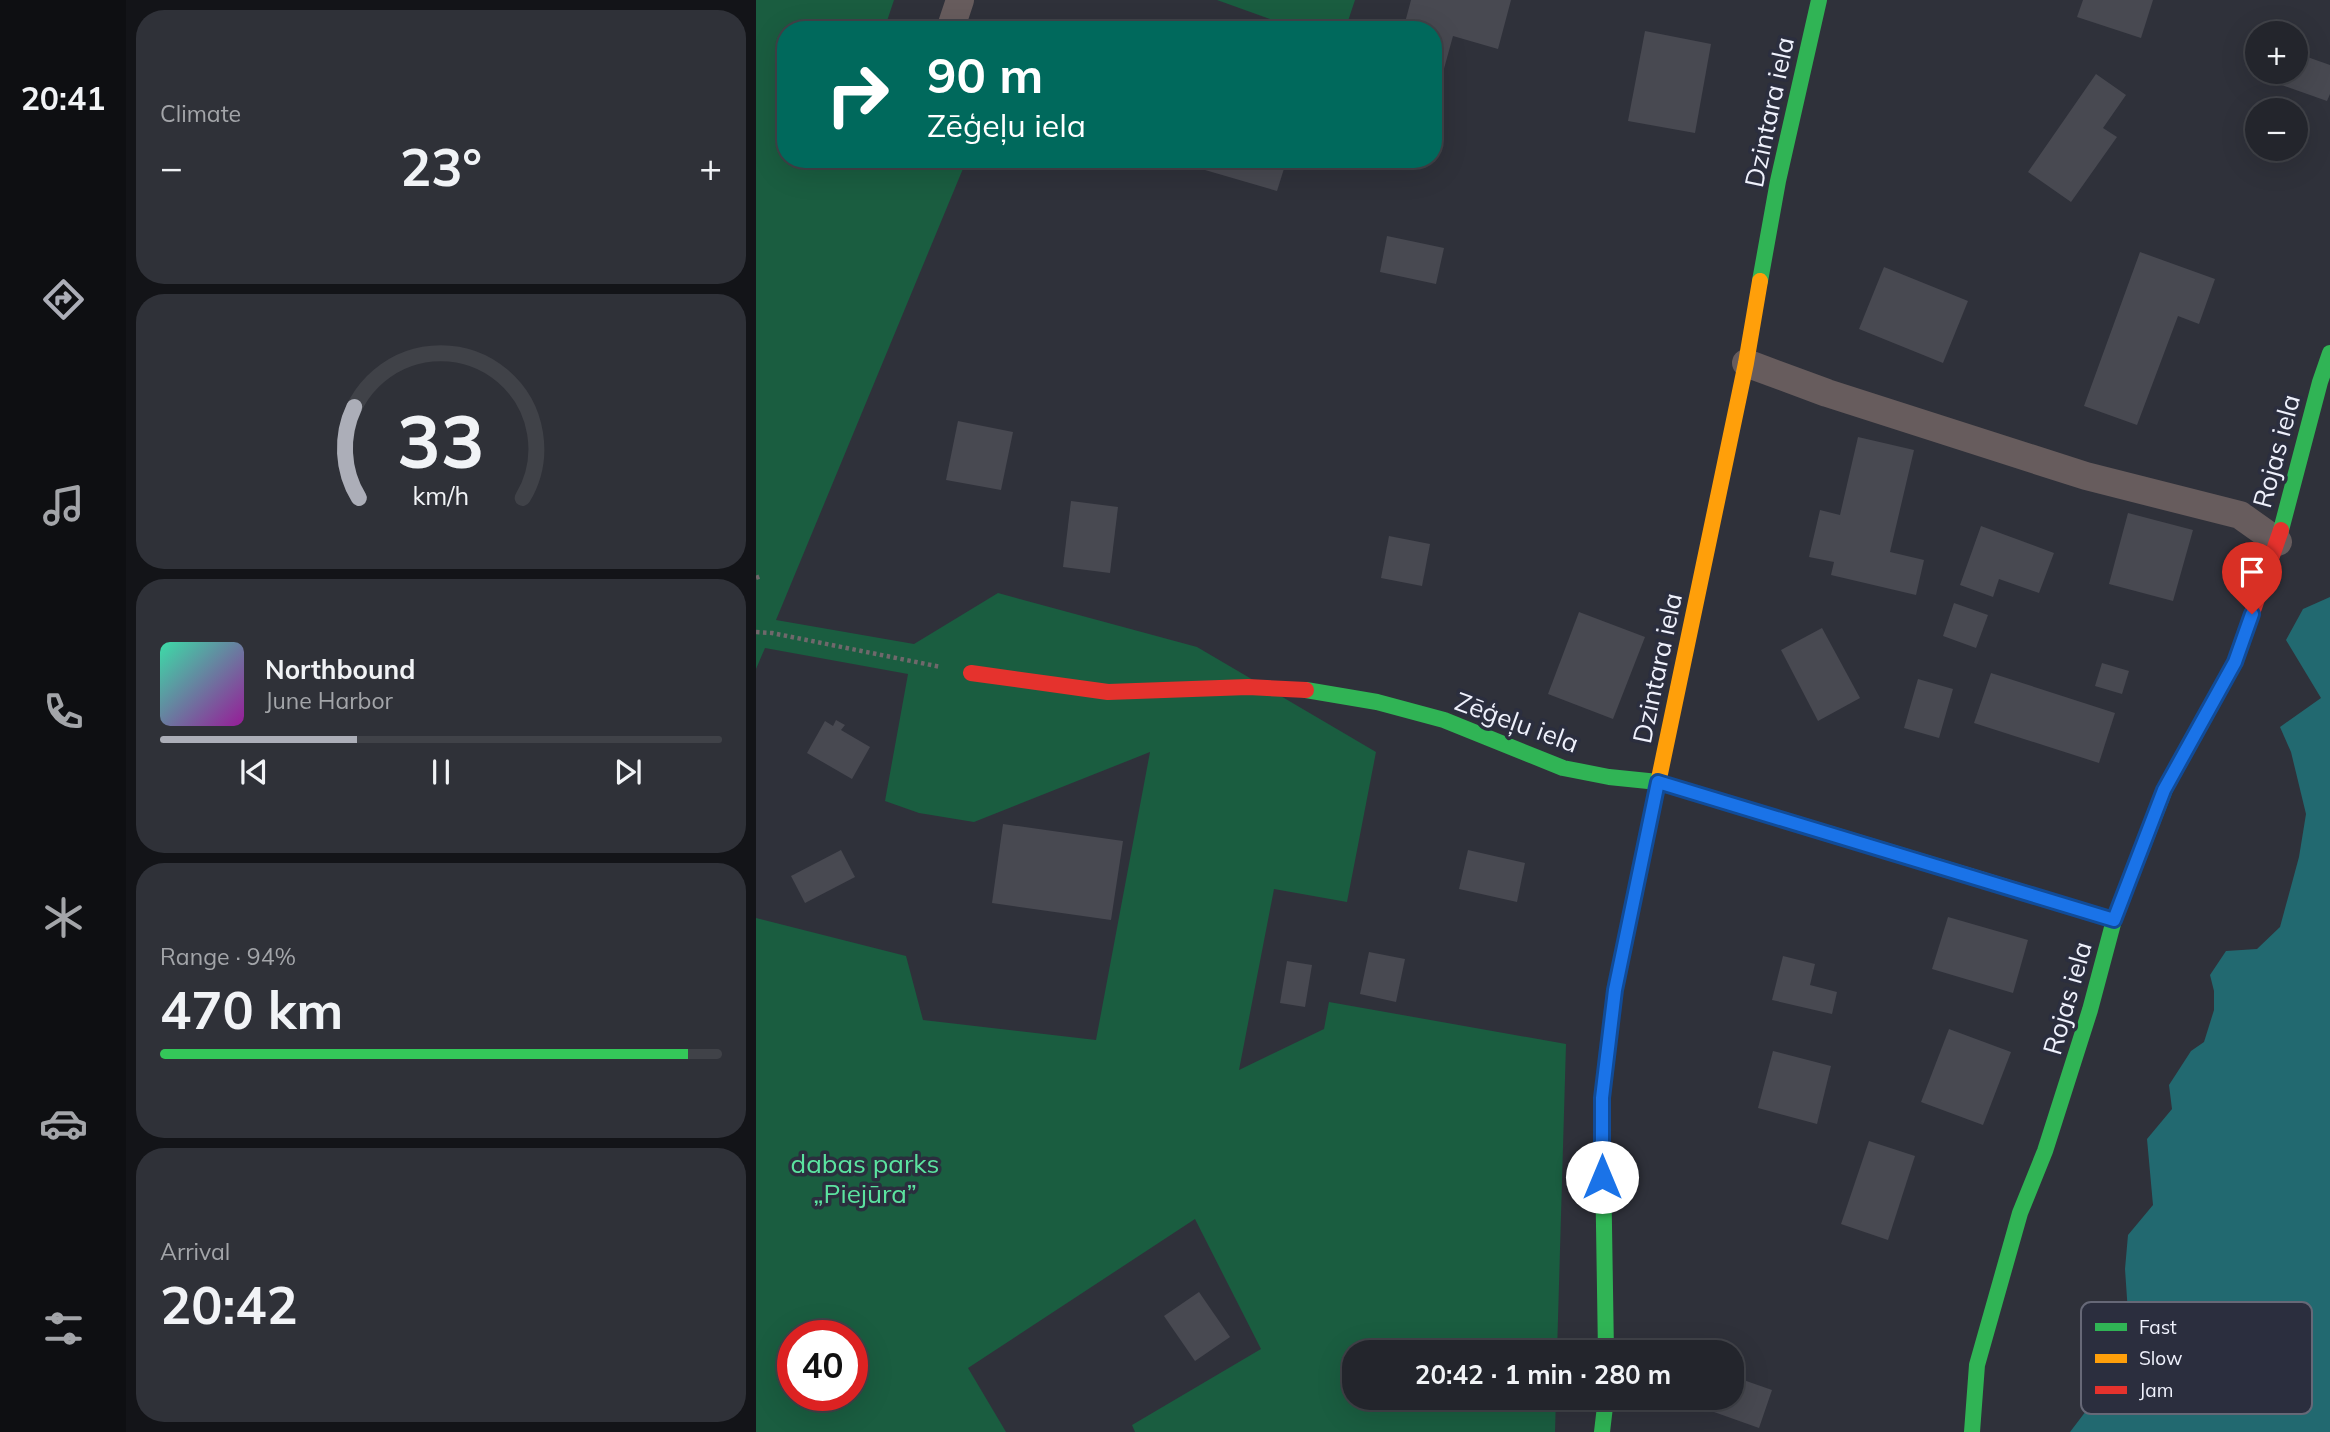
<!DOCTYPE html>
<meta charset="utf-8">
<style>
body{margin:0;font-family:Mulish,sans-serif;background:#2f3138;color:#f1f3f6;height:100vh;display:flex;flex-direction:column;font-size:26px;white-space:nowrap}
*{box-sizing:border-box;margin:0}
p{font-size:23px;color:#a3a5a9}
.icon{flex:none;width:38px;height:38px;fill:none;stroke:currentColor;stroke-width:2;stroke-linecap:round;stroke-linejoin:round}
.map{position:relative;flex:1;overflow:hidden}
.sheet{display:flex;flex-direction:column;gap:10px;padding:10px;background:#131418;width:630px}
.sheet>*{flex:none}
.top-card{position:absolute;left:21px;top:21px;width:665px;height:147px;border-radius:28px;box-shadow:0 7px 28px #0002,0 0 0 2px #404248;background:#00695c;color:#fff;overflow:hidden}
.tools{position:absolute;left:1489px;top:21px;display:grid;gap:14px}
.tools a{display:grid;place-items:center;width:63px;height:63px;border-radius:50%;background:#23252c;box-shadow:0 7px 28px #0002,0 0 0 2px #404248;font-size:35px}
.speed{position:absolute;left:21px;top:1320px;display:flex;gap:14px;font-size:35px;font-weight:700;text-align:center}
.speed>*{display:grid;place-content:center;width:91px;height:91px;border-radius:50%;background:#23252c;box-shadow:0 7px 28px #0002,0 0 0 2px #404248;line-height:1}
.speed .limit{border:10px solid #d22;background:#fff;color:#111}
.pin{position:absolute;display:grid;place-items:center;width:60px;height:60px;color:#fff;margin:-72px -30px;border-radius:50% 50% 50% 0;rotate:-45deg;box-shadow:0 0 7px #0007}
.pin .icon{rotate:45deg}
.me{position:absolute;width:77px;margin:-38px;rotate:0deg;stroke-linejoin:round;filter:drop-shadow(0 0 5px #0008)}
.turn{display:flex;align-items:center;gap:24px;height:147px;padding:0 35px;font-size:32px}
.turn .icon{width:91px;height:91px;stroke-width:2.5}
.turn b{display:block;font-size:49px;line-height:60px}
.big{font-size:52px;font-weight:700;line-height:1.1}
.sheet .card{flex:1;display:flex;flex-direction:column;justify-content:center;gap:10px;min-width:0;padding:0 24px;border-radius:28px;background:#2f3138}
.sheet .dial{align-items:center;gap:0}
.dial svg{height:182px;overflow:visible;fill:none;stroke:#404248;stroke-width:7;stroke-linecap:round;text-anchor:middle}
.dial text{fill:#f1f3f6;stroke:none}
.song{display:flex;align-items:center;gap:21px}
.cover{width:84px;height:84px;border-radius:10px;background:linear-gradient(135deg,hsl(160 70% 55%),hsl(300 70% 35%))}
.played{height:7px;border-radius:4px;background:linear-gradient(90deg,#acaeb8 35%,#404248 35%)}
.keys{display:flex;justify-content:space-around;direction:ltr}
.heat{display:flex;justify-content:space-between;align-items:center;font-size:38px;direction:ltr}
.charge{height:10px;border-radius:5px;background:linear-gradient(90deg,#34c759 94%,#404248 0)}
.trip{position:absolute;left:586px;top:1340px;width:402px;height:70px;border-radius:28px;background:#23252c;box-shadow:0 7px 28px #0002,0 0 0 2px #404248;font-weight:700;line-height:70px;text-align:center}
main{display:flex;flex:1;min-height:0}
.dock{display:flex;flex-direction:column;width:126px;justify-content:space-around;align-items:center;background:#0e0f12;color:#a3a5a9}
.dock .icon{width:49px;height:49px}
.dock .active{color:#acaeb8}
.dock b{font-size:32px;color:#f1f3f6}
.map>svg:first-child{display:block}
.green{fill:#1a5d40;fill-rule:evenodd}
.water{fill:#226970}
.building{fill:#484951}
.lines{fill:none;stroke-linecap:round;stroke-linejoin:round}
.path{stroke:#6f686b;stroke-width:4.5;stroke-dasharray:3.5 3.5;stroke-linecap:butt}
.street{stroke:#675c5d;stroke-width:28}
.fast{stroke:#30b455;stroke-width:16}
.slow{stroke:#ff9f0a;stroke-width:16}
.jam{stroke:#e5322d;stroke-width:16}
.route-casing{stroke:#114b97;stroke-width:18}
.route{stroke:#1a73e8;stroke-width:12}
.labels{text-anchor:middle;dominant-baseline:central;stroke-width:7;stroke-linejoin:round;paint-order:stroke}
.street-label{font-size:26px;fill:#eff1fc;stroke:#2b2e3e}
.park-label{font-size:26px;fill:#5be3a0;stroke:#2b2e3e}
.key{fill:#2b2e3e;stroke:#666877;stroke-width:2}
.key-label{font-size:19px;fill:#eff1fc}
</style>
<main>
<nav class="dock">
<b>20:41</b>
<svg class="icon active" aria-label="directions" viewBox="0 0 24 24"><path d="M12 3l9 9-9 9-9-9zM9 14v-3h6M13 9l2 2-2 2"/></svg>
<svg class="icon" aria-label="music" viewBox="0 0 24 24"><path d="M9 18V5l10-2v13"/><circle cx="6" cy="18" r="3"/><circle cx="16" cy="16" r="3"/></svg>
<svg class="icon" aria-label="phone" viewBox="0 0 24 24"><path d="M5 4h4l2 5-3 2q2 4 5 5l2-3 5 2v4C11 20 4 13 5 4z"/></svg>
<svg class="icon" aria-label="climate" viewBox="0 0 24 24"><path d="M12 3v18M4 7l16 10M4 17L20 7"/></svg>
<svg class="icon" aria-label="car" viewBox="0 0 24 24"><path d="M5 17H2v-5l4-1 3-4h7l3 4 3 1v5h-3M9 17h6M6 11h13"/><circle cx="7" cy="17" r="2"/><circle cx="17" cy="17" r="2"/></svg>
<svg class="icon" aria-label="filters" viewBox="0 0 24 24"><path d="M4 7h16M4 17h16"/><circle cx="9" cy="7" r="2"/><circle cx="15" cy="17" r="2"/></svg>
</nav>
<section class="sheet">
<div class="card"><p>Climate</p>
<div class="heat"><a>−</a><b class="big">23°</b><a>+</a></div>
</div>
<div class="card dial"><svg viewBox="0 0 100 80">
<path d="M14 69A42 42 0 1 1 86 69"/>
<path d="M14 69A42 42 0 0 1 12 29" stroke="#acaeb8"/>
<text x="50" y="56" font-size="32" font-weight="700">33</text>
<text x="50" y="72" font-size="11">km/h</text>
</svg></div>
<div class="card">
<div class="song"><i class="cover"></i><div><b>Northbound</b><p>June Harbor</p></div></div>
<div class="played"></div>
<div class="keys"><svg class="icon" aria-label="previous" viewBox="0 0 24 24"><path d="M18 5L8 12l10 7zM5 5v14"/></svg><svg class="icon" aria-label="pause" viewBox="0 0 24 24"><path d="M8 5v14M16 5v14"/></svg><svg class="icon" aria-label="next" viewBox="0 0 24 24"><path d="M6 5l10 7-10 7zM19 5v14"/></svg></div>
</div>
<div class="card"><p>Range · 94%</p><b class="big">470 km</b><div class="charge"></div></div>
<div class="card"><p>Arrival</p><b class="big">20:42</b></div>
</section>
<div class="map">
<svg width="1574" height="1432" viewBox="0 0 1574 1432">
<rect width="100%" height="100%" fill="#2f313a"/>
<!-- green -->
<g class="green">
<path d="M0,0H138L128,30H30V159H211L20,620L158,644L242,593L441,647L620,752L591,902L518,889L483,1070L568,1029L573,1002L810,1044L801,1353H598V1398H800L799,1432H379L376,1425L505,1349L439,1219L212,1368L250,1432H0V918L150,956L167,1020L340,1040L394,752L218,822L163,813L129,801L152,674L9,648L0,669ZM37,1335H96V1395H37Z"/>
<polygon points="461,0 599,0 589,30 545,30"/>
</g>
<!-- water -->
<polygon class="water" points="1574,597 1574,1432 1314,1432 1330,1411 1352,1396 1367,1379 1374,1342 1369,1269 1372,1235 1397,1205 1391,1139 1416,1109 1413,1085 1435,1051 1448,1042 1458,1010 1458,991 1454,975 1470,951 1501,949 1524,927 1543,857 1550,814 1535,752 1524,727 1565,698 1530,640 1547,609"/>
<!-- building -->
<g class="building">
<polygon points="655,0 755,0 742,49 697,36 678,105 677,30 647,30"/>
<polygon points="1327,0 1397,0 1385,38 1321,17"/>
<polygon points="889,31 955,44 939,133 872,121"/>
<polygon points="1540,53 1574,65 1574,94 1571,101 1514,81 1518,72 1540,72"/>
<polygon points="1340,74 1370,95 1347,128 1361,137 1315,202 1272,172"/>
<polygon points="452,159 531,159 521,191 449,170"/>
<polygon points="631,236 688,248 680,284 624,272"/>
<polygon points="1384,252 1459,279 1443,324 1422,316 1381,425 1328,406"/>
<polygon points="1128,267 1212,301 1187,363 1103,329"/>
<polygon points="202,421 257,432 245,490 190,480"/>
<polygon points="1102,437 1158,450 1134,552 1168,560 1160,595 1075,575 1078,562 1053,557 1064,510 1084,515"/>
<polygon points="315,501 362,507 354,573 307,567"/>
<polygon points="1372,513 1437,530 1417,601 1353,584"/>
<polygon points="1225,526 1298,553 1283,593 1243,579 1237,597 1204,585"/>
<polygon points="633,536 674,544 666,586 625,578"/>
<polygon points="1198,603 1232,615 1220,648 1187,636"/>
<polygon points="823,612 889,637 857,719 792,694"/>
<polygon points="1066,628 1104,698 1062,721 1025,650"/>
<polygon points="1346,663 1373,671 1366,694 1339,686"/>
<polygon points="1235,673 1359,713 1343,763 1218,723"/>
<polygon points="1162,679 1197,689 1183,738 1148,728"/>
<polygon points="80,720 89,725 85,730 114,747 96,779 51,753 69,721 77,726"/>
<polygon points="247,824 367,841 355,920 236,903"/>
<polygon points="85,850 99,877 49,903 35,876"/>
<polygon points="712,850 769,863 761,902 703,889"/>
<polygon points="1192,917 1272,940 1257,993 1176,969"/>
<polygon points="613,952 649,959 640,1002 604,994"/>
<polygon points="1027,956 1059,964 1054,985 1081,992 1076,1014 1016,1000"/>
<polygon points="531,961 556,965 549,1007 524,1003"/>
<polygon points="1193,1029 1255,1052 1227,1125 1165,1102"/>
<polygon points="1017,1051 1075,1066 1061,1124 1002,1108"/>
<polygon points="1113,1141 1159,1156 1132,1240 1085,1224"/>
<polygon points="443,1292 474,1337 439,1361 408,1316"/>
<polygon points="976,1376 1016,1390 1003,1428 958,1412 964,1398 976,1398"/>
</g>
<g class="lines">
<!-- path -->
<g class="path">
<polyline points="0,578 5,576"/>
<polyline points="0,632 16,633 185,667"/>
</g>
<!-- street -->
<g class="street">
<polyline points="194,30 204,0"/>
<polyline points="990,363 1071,393 1330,476 1484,515 1522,542"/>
</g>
<!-- fast -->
<g class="fast">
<polyline points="1004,281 1022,181 1063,0"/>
<polyline points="1525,530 1564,382 1574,353"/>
<polyline points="550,690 621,702 688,720 807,768 853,777 902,782 1207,874"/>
<polyline points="850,1353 846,1098 859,990 892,831"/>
<polyline points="846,1432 850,1398"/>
<polyline points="1216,1432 1221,1365 1264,1213 1289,1151 1334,1010 1358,920 1409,789"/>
</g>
<!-- slow -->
<g class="slow">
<polyline points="892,831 990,363 1004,281"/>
<polyline points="1207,874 1358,920"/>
</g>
<!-- jam -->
<g class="jam">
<polyline points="215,673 352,692 492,687 550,690"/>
<polyline points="1409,789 1479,662 1525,530"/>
</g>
</g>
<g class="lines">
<!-- route casing -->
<g class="route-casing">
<polyline id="route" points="846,1177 846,1098 859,990 902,782 1358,920 1408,790 1479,662 1496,614"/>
</g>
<!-- route -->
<use href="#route" class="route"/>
</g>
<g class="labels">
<!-- street labels -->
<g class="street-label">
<text transform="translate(1013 112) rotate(-78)">Dzintara iela</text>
<text transform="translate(1520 451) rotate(-75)">Rojas iela</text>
<text transform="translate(901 668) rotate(-78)">Dzintara iela</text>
<text transform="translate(761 722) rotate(20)">Zēģeļu iela</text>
<text transform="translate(1311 998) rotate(-74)">Rojas iela</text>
</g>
<!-- park labels -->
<g class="park-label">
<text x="109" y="1163">dabas parks<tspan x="109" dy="30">„Piejūra”</tspan></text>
</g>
</g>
<!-- legend -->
<rect x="1325" y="1302" width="231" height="112" rx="10" class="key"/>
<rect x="1339" y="1323" width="32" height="8" fill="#30b455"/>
<rect x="1339" y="1354" width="32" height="9" fill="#ff9f0a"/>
<rect x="1339" y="1386" width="32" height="8" fill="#e5322d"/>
<g class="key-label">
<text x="1383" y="1334">Fast</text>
<text x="1383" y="1365">Slow</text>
<text x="1383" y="1397">Jam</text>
</g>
</svg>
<div class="tools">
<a>+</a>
<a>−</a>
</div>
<div class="speed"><div class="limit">40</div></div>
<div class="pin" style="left:1496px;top:614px;background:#d93025"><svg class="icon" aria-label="arrive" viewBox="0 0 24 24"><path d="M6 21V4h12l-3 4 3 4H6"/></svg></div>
<svg class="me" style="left:846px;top:1177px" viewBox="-20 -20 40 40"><circle r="19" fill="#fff"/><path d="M0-13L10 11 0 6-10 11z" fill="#1a73e8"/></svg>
<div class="trip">20:42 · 1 min · 280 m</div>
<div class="top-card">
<div class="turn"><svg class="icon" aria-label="right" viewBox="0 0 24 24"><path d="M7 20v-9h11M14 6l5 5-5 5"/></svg><div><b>90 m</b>Zēģeļu iela</div></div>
</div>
</div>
</main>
